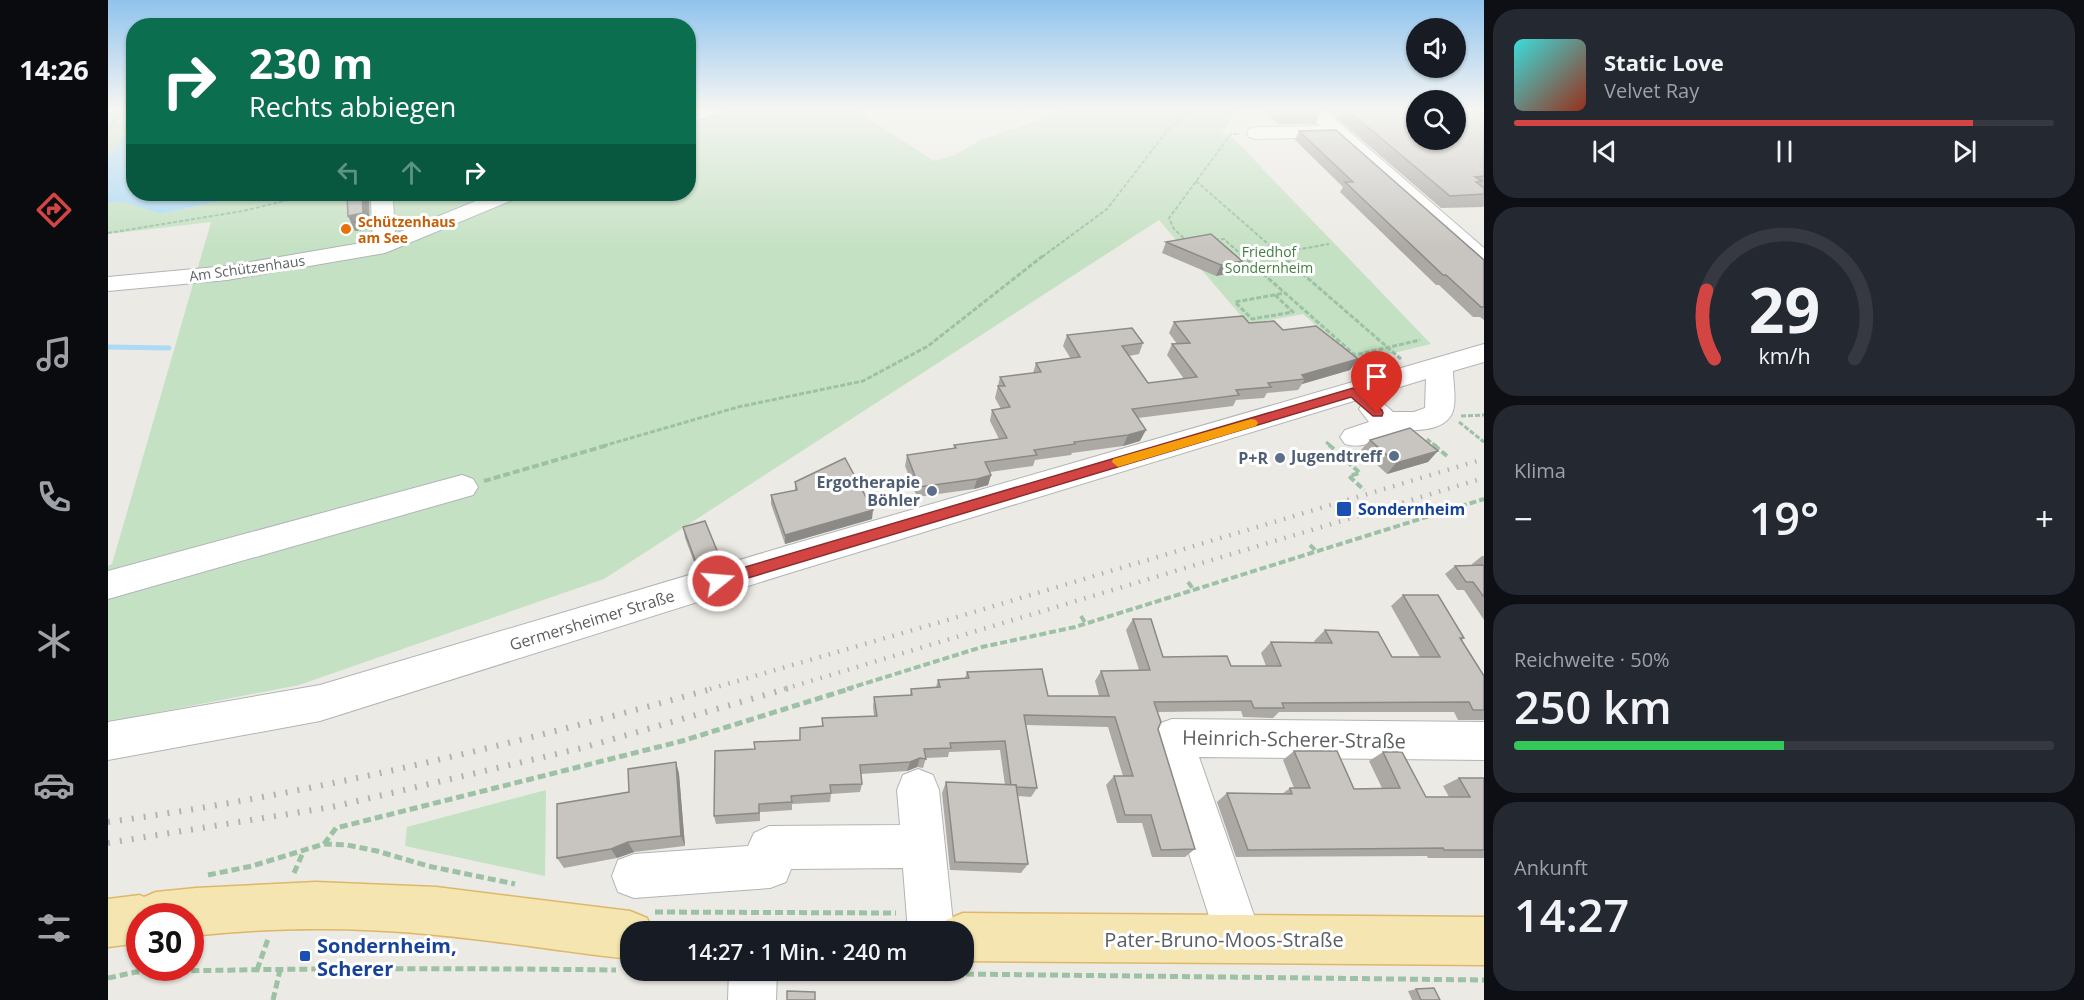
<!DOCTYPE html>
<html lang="de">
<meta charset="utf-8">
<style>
body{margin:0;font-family:"Open Sans",sans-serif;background:#242831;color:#f1f3f6;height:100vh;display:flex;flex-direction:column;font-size:22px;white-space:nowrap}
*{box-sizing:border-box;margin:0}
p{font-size:20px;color:#9ea1a6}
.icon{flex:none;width:33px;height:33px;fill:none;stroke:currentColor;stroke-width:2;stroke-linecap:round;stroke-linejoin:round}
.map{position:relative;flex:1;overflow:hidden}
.side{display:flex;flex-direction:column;gap:9px;padding:9px;background:#0d0f14;width:600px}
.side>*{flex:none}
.guide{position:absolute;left:18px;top:18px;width:570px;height:183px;border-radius:24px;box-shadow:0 2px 4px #0004;background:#0b6e4f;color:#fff;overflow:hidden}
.controls{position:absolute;left:1298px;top:18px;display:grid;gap:12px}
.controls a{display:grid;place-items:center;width:60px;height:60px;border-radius:50%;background:#171b24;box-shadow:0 2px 4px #0004;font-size:30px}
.speed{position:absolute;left:18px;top:903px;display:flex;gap:12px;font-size:30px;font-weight:700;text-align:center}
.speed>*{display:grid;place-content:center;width:78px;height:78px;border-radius:50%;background:#171b24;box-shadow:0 2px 4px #0004;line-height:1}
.speed .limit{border:9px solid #d22;background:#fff;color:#111}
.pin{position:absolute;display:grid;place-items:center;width:51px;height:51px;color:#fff;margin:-62px -26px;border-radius:50% 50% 50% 0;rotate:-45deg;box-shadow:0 0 6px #0007}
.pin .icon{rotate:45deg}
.me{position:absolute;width:66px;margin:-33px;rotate:73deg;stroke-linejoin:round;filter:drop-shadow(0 0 4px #0008)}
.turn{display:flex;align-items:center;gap:21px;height:126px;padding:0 24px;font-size:27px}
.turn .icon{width:78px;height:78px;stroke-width:2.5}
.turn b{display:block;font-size:42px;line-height:51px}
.lanes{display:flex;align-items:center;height:57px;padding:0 24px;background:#0003;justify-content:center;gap:30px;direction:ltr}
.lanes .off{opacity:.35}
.big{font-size:45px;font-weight:600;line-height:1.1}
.side .tile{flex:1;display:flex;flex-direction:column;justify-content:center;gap:9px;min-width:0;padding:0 21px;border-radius:24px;background:#242831}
.side .dial{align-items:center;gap:0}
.dial svg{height:156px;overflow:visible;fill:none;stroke:#363941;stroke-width:7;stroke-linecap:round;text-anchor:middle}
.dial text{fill:#f1f3f6;stroke:none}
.song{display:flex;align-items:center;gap:18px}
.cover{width:72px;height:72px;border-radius:9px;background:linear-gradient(135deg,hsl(180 70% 55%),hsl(10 70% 35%))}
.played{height:6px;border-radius:3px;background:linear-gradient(90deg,#d34543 85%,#363941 85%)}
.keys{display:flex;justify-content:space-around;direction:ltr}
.heat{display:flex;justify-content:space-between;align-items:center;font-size:33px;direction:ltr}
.charge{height:9px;border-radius:4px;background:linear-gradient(90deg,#34c759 50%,#363941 0)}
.trip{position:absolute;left:512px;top:921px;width:354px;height:60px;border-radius:24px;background:#171b24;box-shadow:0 2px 4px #0004;font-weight:600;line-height:60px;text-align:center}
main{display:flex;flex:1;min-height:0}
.menu{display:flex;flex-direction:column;width:108px;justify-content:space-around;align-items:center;background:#090b0e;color:#9ea1a6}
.menu .icon{width:42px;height:42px}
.menu .active{color:#d34543}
.menu b{font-size:27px;color:#f1f3f6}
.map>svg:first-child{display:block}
.green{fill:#c5e1c3}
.water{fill:#acd9f4}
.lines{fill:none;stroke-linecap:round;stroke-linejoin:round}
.stream{stroke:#acd9f4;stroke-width:5}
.minor-casing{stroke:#b1b4b7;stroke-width:2}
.major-casing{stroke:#dfb76a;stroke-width:3}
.path-far3{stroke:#9dc1a5;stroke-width:2;stroke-dasharray:4 2;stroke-linecap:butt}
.path-far2{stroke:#9dc1a5;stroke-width:3;stroke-dasharray:5 2;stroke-linecap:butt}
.path-far1{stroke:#9dc1a5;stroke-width:4;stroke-dasharray:7 3;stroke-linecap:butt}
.path{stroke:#9dc1a5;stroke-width:5;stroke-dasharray:8 4;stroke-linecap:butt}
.minor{fill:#fff;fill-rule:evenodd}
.major{fill:#f5e5b1;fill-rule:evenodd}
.rail-far1{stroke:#b2b3b3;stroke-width:4.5;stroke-dasharray:1.5 8;stroke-linecap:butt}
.rail{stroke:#b2b3b3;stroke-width:6;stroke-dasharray:2 10;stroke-linecap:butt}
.wall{fill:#aca9a5}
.shaded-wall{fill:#8c8a86}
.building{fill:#c8c5c0;stroke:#8c8a86;stroke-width:1.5}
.route{fill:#d34543;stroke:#892d2c;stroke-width:1.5}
.slow{fill:#f59e0b}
.food-dot{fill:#e8710a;stroke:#fff;stroke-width:2}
.service-dot{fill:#5c6f8a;stroke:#fff;stroke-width:2}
.transit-dot{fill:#1a4fb4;stroke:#fff;stroke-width:2}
.labels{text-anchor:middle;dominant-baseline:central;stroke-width:6;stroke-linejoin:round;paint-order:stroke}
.far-food-label{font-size:14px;font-weight:bold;fill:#c56008;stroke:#fff;text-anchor:start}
.far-park-label{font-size:14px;fill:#407e3f;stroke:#fff}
.far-street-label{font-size:14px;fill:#5c5f62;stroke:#fff}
.service-label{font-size:16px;font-weight:bold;fill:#4e5e75;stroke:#fff;text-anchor:end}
.transit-label{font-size:16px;font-weight:bold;fill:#164399;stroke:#fff;text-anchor:start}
.street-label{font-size:16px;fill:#5c5f62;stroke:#fff}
.near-street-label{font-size:20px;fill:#5c5f62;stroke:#fff}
.near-transit-label{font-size:20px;font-weight:bold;fill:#164399;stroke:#fff;text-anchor:start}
</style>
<main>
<nav class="menu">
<b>14:26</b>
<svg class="icon active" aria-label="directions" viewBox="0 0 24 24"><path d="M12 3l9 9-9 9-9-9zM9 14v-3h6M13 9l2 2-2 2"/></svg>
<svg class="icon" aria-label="music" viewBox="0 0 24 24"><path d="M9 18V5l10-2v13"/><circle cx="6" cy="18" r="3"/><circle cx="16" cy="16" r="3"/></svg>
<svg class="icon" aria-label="phone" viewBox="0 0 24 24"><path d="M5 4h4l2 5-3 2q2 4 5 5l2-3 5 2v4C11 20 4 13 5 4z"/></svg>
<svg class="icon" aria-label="climate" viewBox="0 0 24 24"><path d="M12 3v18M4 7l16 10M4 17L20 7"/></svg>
<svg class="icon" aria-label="car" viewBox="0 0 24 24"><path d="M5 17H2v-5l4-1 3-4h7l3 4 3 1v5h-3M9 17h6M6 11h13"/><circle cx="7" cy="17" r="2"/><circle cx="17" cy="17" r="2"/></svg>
<svg class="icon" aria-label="filters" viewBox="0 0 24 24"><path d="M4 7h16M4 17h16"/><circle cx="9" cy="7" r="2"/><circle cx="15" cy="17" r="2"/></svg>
</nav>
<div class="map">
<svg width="1376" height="1000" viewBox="0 0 1376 1000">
<rect width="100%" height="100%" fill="#eceae4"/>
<!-- green -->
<g class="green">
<polygon points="0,108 25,108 26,128 0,156"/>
<polygon points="581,108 744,108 826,161 847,155 875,139 953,113 955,108 1130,108 1114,132 1127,140 1323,344 1249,362 1195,314 1140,324 1051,220 496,579 191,685 0,722 0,566 4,564 103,222 0,234 0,203 15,202 53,214 145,194 580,194"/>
<polygon points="438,790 437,876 297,846 299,827"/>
</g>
<!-- water -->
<polygon class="water" points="25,128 26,194 145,194 53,214 15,202 0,203 0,156"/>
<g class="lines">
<!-- stream -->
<polyline class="stream" points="0,347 61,348"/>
<!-- minor casing -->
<g class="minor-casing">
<g id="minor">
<polygon points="591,108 616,108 613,112 580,124 580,112"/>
<polygon points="1194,108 1214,108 1376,248 1376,267 1368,265 1224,137 1148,139 1141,137 1139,133 1141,129 1148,127 1212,126"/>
<polygon points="385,194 412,194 409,198 277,253 119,280 0,291 0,277 119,266 265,241 263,201 266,196 274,195 282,196 285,201 287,234"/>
<path d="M1376,344V362L1345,371C1345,383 1350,407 1342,417C1330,433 1306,428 1290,433C1272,438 1256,450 1237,444L1232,437L1237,430L1261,422L1251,409L1255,402C1269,398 1275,402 1285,412H1306L1317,408L1318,379L675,575L212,721L0,760V722L212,685L675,547Z"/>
<polygon points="354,475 365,479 370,487 365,495 0,599 0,571"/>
<polygon points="1064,719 1376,722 1376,760 1091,757 1154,938 1147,954 1131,961 1115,954 1108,938 1044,738 1050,724"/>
<polygon points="810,769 825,775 831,790 846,932 800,932 795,868 683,869 678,882 662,888 526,898 510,892 504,876 510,860 526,854 640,846 646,833 661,826 792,825 789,790 795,775"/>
<polygon points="621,970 669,970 668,1000 620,1000"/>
</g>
</g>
<!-- major casing -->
<g class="major-casing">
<g id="major">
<path d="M208,882L328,887L522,911L539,918L545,932H522V959C457,952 393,941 328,935C247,927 164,927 82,936V916H32V943L0,947V899L32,895L36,897L48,892L88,888Z"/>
<polygon points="855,913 1376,917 1376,965 855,961 855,932 833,932 838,920"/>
</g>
</g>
<!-- path-far3 -->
<g class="path-far3">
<polyline points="0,127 17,108"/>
<polyline points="1088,181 1175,257"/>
<polyline points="0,233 135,211 205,194"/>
<polyline points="1107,240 1116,239 1136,257"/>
<polyline points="1080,242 1066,229 1061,218 1123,134 1132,134"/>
<polyline points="1171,253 1221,244"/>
<polyline points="934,257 999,209 1059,131 1085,108"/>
<polyline points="1133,257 1168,251"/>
</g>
<!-- path-far2 -->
<g class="path-far2">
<polyline points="1134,255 1247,355 1312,340"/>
<polyline points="1173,255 1293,359"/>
<polyline points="1125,258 1142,255"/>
<polyline points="1167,295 1185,312 1144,319 1127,302 1177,293"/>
<polyline points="1353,416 1376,415"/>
<polyline points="1351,422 1376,442"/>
<polyline points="1319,439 1328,446"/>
<polyline points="1218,442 1223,446"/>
<polyline points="495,446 630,407 755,381 820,346 936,255"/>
</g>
<!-- path-far1 -->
<g class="path-far1">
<polyline points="1221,445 1226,449"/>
<polyline points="1326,445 1339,456"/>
<polyline points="1231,454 1252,473 1241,476 1256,490"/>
<polyline points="376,481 500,445"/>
<polyline points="1202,545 1209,552"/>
<polyline points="1080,582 1086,590"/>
<polyline points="973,616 978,624"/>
<polyline points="739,689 874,647 967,627 1376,499"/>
</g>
<!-- path -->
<g class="path">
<polyline points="216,844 228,828 574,741 744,688"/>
<polyline points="186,873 196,850"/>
<polyline points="100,875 144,866 216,844 239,845 269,851 320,866 407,884"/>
<polyline points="547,912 788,913"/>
<polyline points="149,970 160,939"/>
<polyline points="525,970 611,971"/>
<polyline points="678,972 1376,980"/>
<path d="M0,978L28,972C188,968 348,968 508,970"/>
<polyline points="165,1000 172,970"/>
</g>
<!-- minor -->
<use href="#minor" class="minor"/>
<!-- major -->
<use href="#major" class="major"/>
<!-- rail-far1 -->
<g class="rail-far1">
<polyline points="602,689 836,621 1376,459"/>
<polyline points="676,689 1376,478"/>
</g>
<!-- rail -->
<g class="rail">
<path d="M0,822C206,794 407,744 607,688"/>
<polyline points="0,843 224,807 474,748 681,688"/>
</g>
</g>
<!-- wall -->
<g class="wall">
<polygon points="1154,108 1209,108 1213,112 1207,124 1170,124"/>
<polygon points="1217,108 1376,108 1376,205 1375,207 1333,208"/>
<polygon points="1191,131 1376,260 1376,320 1372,317 1365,317 1331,285 1328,285 1232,192 1235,187 1187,140"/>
<polygon points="1058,242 1129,272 1108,276 1054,253"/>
<polygon points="1066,322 1141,323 1175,330 1242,370 1194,384 1190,390 1159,393 1156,398 1128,400 1125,406 1030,418 1032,441 1015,446 964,453 963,455 927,460 925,466 882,472 883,475 880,485 866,489 809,497 797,466 799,455 846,448 846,445 891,439 882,421 884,410 893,409 887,398 892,377 925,373 928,363 963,359 955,346 959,335 1035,343 1031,354 1021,356 1040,383 1076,379 1059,355 1064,344 1069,344 1061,333"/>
<polygon points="1262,440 1320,462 1279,474 1253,450"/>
<polygon points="687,482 764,519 677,544 663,504 663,495 687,490"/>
<polygon points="575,527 612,563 589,570 577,538"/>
<polygon points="1374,556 1376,556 1376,620 1356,590 1349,590 1337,574 1347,566 1365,566 1364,564"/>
<polygon points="1295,595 1356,638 1354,640 1376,676 1376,720 1350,720 1346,712 1171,712 1165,718 1135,717 1133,711 1050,712 1050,729 1087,849 1077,857 1044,857 1034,823 1009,823 998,785 1006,776 1015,776 1000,727 917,725 929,788 923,797 910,796 920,864 913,873 842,870 834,793 838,782 897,785 892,750 841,752 840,757 818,758 815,768 809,767 799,771 753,774 754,784 752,792 723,794 722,802 684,804 684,810 652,812 652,821 608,824 606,816 647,749 692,740 692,728 714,726 714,718 766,716 765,707 766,697 802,695 803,689 828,687 830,680 857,678 859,672 940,696 991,696 987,681 993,671 1031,670 1018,630 1025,619 1055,657 1123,666 1158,666 1153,653 1163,642 1207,643 1206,641 1217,630 1284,657 1312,657 1283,606"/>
<polygon points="1186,751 1246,789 1274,788 1261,761 1275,752 1318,797 1341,797 1335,786 1351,778 1376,778 1376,858 1320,858 1319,856 1128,857 1109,802 1119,793 1174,794 1182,788 1186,788 1175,760"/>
<polygon points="568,762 571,774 577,846 526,852 509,858 456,868 449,858 521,792"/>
<polygon points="1308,989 1332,1000 1304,1000 1300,991"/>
</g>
<!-- shaded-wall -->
<g class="shaded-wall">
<polygon points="254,194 258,194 261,201 262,229 247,231 240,216"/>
<polygon points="1134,261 1129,272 1108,276 1113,265"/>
<polygon points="1250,359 1242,370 1194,384 1197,379 1194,375"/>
<polygon points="1038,430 1032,441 1015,446 1020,435"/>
<polygon points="1330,451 1320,462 1279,474 1288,463"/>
<polygon points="883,475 880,485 866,489 869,479"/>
<polygon points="765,510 764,519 677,544 677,535"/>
<polygon points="610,553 612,563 589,570 587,560"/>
<polygon points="812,758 809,767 799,771 802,762"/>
<polygon points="568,762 571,774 577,846 573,836"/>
<polygon points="520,842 526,852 509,858 503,849"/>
</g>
<!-- building -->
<g class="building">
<polygon points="1171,108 1209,108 1213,112 1175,113"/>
<polygon points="1237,108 1308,108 1308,140 1347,140 1347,108 1376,108 1376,112 1371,112 1376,116 1376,176 1367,177 1374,181 1368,182 1376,188 1376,194 1342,196"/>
<polygon points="1228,130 1376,260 1376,307 1373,307 1338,275 1335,275 1237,182 1245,182 1191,131"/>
<polygon points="239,194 254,194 255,213 240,216"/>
<polygon points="1103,234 1134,261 1113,265 1058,242"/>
<polygon points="1135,316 1141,323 1166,321 1175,330 1208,326 1250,359 1194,375 1197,379 1160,383 1163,387 1128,390 1131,395 1024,409 1038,430 1020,435 966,442 967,444 926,450 929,455 877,462 883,475 869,479 811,487 799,455 848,448 846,445 899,438 884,410 902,407 890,386 897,386 892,377 933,372 928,363 972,357 959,335 1024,328 1035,343 1014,346 1040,383 1089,377 1064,344 1082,343 1066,322"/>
<polygon points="1302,428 1330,451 1288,463 1262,440"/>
<polygon points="737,458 765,510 677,535 663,495 689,490 687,482"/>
<polygon points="597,521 610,553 587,560 575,527"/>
<polygon points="1376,565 1376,597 1365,582 1358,582 1347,566"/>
<polygon points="1295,595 1330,595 1356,638 1352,638 1376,676 1376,710 1365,710 1361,702 1174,703 1176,708 1146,708 1143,701 1046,702 1053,722 1050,729 1087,849 1053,850 1043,815 1017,815 1006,776 1025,776 1007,717 916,715 929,788 909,787 908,785 903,785 897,741 842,743 843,748 816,749 818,759 812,758 802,762 752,765 754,784 722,785 723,793 683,796 684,802 651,804 651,813 606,816 607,751 647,749 646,742 692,740 692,728 715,726 714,718 769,716 766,697 804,695 803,689 832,687 830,680 861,678 859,672 934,669 940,696 1001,696 993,671 1042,670 1025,619 1043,619 1055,657 1119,656 1123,666 1173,666 1163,642 1224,643 1217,630 1270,632 1284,657 1332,657"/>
<polygon points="1186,751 1229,751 1246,789 1292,788 1275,752 1294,752 1318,797 1362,797 1351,778 1376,778 1376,850 1336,850 1335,848 1140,850 1119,793 1184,794 1182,788 1202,788"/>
<polygon points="568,762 573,836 520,842 503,849 449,858 449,804 521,792 520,769"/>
<polygon points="838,782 908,785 920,864 847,862"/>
<polygon points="1326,988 1332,1000 1313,1000 1308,989"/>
<polygon points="679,991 707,992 707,1000 679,1000"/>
</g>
<!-- sky -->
<linearGradient id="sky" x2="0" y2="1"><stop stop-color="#90c3ed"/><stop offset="0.44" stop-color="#f6f6f3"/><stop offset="1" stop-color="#f6f6f3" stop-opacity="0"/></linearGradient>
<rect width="1376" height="248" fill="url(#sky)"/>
<!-- route -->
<polygon class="route" points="1245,388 1274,410 1275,413 1274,416 1265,416 1243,397 610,587 605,586 602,581 605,577 610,575"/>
<!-- slow -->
<polygon class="slow" points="1143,419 1148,420 1150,423 1148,426 1010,467 1004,462 1005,459"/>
<!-- markers -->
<circle class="food-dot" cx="238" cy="229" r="6"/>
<g class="service-dot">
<circle cx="1286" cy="456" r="6"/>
<circle cx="1172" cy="458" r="6"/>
<circle cx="824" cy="491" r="6"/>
</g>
<g class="transit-dot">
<rect x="1228" y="501" width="16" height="16" rx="3"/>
<rect x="191" y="950" width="12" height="12" rx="3"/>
</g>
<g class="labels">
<!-- far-food labels -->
<g class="far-food-label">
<text x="250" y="221">Schützenhaus<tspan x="250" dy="16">am See</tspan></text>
</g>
<!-- far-park labels -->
<g class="far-park-label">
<text x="1161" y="251">Friedhof<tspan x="1161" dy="16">Sondernheim</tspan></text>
</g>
<!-- far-street labels -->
<g class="far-street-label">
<text transform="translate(139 268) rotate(-8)">Am Schützenhaus</text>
</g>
<!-- service labels -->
<g class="service-label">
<text x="1274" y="456">Jugendtreff</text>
<text x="1160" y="458">P+R</text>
<text x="812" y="482">Ergotherapie<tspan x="812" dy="18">Böhler</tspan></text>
</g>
<!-- transit labels -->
<g class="transit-label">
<text x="1250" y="509">Sondernheim</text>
</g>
<!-- street labels -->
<g class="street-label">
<text transform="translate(484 620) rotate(-17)">Germersheimer Straße</text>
</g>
<!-- near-street labels -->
<g class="near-street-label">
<text transform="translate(1186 739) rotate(1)">Heinrich-Scherer-Straße</text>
<text x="1116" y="939">Pater-Bruno-Moos-Straße</text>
</g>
<!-- near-transit labels -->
<g class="near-transit-label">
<text x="209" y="945">Sondernheim,<tspan x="209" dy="23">Scherer</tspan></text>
</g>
</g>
</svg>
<div class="controls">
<a><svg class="icon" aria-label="sound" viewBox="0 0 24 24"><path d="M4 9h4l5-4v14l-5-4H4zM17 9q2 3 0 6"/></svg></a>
<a><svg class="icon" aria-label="search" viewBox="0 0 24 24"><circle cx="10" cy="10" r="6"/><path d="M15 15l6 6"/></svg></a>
</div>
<div class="speed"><div class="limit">30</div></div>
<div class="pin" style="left:1269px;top:413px;background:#d93025"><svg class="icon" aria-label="arrive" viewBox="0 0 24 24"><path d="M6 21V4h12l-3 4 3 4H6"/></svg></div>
<svg class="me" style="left:610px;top:581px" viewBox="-20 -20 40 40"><circle r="17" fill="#d34543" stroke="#fff" stroke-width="3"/><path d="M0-11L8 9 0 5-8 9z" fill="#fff"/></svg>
<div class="trip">14:27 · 1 Min. · 240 m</div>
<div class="guide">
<div class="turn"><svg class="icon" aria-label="right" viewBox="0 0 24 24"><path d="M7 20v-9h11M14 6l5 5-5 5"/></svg><div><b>230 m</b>Rechts abbiegen</div></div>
<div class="lanes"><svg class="icon off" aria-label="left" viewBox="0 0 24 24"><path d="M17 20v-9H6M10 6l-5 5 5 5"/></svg><svg class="icon off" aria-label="ahead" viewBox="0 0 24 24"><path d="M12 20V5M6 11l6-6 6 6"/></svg><svg class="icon" aria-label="right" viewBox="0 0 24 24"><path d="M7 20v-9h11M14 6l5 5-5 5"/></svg></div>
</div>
</div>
<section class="side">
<div class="tile">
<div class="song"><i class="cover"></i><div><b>Static Love</b><p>Velvet Ray</p></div></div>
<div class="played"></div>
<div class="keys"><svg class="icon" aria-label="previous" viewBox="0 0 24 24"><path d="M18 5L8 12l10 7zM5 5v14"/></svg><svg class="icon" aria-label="pause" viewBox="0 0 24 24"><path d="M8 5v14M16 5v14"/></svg><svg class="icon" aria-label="next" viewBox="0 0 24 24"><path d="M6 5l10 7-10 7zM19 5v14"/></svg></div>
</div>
<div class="tile dial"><svg viewBox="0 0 100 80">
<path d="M14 69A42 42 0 1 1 86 69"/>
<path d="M14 69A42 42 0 0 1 10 34" stroke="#d34543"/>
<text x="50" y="56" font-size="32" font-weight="700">29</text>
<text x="50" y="72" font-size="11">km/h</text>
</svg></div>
<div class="tile"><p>Klima</p>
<div class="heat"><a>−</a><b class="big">19°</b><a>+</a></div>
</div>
<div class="tile"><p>Reichweite · 50%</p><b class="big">250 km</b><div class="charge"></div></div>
<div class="tile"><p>Ankunft</p><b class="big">14:27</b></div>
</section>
</main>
